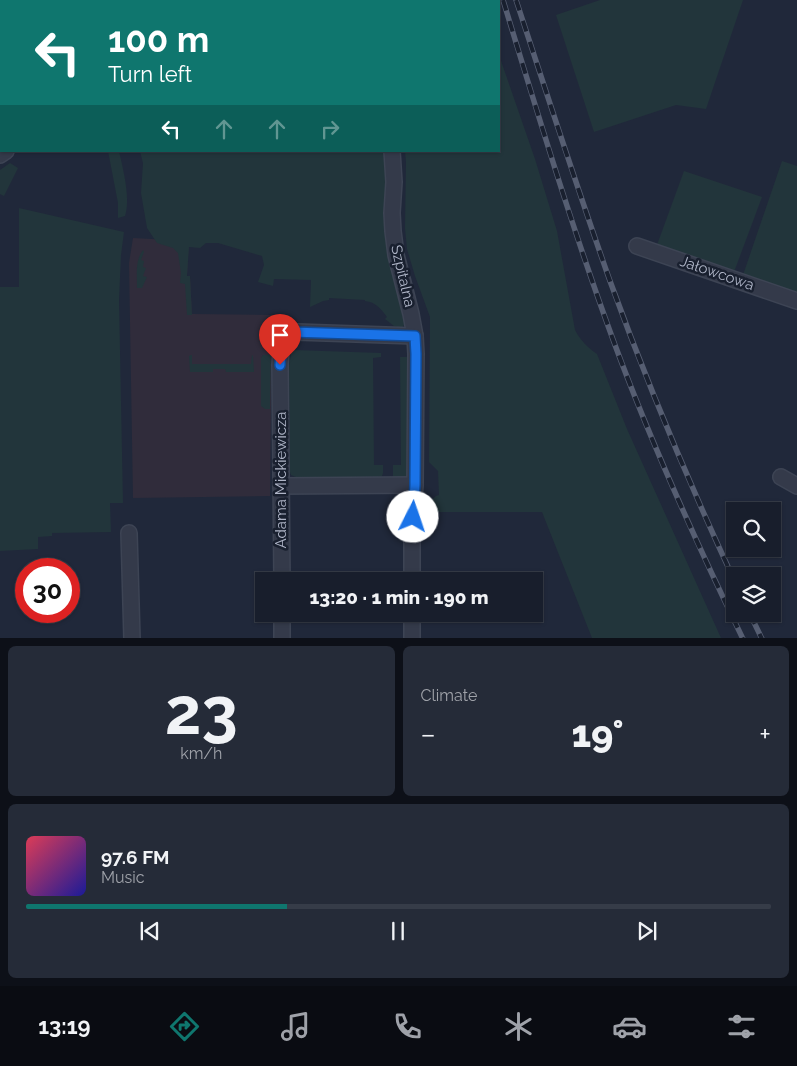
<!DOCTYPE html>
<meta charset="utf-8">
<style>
body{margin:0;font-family:Raleway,sans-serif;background:#252b38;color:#f1f3f6;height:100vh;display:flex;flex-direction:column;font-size:19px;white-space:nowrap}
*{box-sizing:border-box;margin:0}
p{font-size:16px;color:#9fa2a9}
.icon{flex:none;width:28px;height:28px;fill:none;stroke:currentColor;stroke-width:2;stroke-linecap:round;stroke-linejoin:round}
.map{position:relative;height:638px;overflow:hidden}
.drawer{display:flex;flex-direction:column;gap:8px;padding:8px;background:#0d1018;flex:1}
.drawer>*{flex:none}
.banner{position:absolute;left:0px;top:0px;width:500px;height:152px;box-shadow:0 1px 4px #0004,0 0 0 1px #363c48;background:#0f766e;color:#fff;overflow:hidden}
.tools{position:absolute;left:726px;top:502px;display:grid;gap:10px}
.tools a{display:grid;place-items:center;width:55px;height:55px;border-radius:0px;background:#181e2c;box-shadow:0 1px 4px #0004,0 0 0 1px #363c48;font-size:25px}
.speed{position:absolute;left:15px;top:558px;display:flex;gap:10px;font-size:25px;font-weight:700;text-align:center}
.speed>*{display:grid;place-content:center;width:65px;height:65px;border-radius:50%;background:#181e2c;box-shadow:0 1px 4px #0004,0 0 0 1px #363c48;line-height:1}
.speed .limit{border:8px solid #d22;background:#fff;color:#111}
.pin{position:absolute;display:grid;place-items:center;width:42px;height:42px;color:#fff;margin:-51px -21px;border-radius:50% 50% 50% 0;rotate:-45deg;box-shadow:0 0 5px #0007}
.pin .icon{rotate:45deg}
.me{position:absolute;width:55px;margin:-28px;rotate:4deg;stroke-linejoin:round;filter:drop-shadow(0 0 4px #0008)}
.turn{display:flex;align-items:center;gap:18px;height:105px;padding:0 25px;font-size:22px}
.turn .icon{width:65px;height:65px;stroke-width:2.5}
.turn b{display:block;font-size:35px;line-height:42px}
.lanes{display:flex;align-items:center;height:48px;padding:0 25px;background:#0003;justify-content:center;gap:25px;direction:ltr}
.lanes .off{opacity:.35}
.big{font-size:38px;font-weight:800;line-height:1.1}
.drawer .card{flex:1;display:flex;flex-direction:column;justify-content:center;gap:8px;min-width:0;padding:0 18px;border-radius:8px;background:#252b38}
.drawer .dial{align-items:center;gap:0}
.dial b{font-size:65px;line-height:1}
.song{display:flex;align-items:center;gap:15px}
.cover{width:60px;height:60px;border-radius:8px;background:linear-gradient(135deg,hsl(350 70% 55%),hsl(240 70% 35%))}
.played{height:5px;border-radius:2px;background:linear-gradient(90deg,#0f766e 35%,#363c48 35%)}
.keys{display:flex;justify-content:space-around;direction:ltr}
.heat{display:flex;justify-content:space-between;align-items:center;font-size:28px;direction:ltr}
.drawer .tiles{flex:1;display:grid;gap:8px;grid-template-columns:1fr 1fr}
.card:last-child{grid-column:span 2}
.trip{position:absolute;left:255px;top:572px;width:288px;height:50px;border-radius:0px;background:#181e2c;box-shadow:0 1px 4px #0004,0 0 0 1px #363c48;font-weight:800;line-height:50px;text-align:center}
.tab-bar{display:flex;height:80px;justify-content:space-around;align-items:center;background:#0a0c12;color:#9fa2a9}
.tab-bar .icon{width:35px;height:35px}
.tab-bar .active{color:#0f766e}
.tab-bar b{font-size:22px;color:#f1f3f6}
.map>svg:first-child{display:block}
.medical{fill:#302c3b}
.green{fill:#22353b}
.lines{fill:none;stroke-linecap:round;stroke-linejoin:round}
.minor-casing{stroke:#3d4454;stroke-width:18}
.minor{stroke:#343a4a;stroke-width:15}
.rail-casing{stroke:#565e72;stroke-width:5.5}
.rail{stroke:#19202f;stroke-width:4;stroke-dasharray:11;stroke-linecap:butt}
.route-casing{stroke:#114b97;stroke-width:12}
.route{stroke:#1a73e8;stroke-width:9}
.labels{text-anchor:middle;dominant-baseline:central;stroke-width:5;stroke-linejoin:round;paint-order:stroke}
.street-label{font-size:15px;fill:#afb5c7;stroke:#19202f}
</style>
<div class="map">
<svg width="797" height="639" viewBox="0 0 797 639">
<rect width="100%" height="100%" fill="#20283a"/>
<!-- medical -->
<polygon class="medical" points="133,238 189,241 187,276 190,276 192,314 272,315 270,496 133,498 129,263"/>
<!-- green -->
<g class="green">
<polygon points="600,0 743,0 706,109 676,105 594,132 556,15"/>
<path d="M499,55L535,159L557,231L575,330C581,341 587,347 597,354L627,429L721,638H592L542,512H426L427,504L436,496L439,495L438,471L429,462L430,317L415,276L407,249L405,228L406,162L405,151H499Z"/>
<path d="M108,151H119C123,169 131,199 125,216L118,218V203Z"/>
<path d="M140,151H385L386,240L406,322L402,328L394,326L385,319L387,317C381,309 376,302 365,301V300L329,298V300L323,301L310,307L311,280L274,279L273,286L258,282L264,265L262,256L218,243H206L200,248L189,247L187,276H190L192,315H187L185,284L180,283L181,273L178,253L173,248L157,243L147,228L141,193L143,163Z"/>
<polygon points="782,161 797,166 797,294 743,275"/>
<polygon points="10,163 18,168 4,196 0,194 0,170"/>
<polygon points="684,171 762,197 734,272 657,245"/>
<polygon points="19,208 124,232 121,255 119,300 123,503 110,503 111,532 52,533 52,536 38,537 38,549 0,551 0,287 19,287"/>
<path d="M143,250L144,252L141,260L144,261L143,267L146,268L143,276L147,277L142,288H137C137,275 135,260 143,250Z"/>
<polygon points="294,350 381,353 381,357 373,358 374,465 383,465 383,473 382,476 378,477 296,477 291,475 290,472 289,366 291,353"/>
<polygon points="191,355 192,355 192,364 251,364 252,355 253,356 254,372 226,372 225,369 213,369 213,372 190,372 189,356"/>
<polygon points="263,355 271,355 270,409 265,409 261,406 261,358"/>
<polygon points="400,357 409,357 410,473 402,479 395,478 393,476 393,465 401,465"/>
</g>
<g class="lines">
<!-- minor casing -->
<g class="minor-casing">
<g id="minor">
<polyline points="42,0 42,1"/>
<polyline points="349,0 349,1"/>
<polyline points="457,1 461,0"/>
<polyline points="392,151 394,182 392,213 393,231 396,255 411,314 415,336 416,354 415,485 412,531 412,581"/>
<polyline points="0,155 6,151"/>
<polyline points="637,246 797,301"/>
<polyline points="781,477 797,486"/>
<polyline points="281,486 415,485"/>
<polyline points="129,533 132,639"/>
<path d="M282,581L280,365C281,352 280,332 297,332L415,336"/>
<polyline points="282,614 282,639"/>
<polyline points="412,614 412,639"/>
</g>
</g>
<!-- minor -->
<use href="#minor" class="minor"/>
<!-- rail casing -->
<g class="rail-casing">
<g id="rail">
<path d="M503,0C538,115 573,231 615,345C652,445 696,542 743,639"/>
<path d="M516,0C547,94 577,188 610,281C647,383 689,483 735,582"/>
<polyline points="750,614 762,639"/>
</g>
</g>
<!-- rail -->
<use href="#rail" class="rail"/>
</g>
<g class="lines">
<!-- route casing -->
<g class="route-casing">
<path id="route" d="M280,365C281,353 280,338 292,332L415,336L416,354L415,485L413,517"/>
</g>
<!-- route -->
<use href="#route" class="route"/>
</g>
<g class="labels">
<!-- street labels -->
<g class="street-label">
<text transform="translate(717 273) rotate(19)">Jałowcowa</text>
<text transform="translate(403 276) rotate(77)">Szpitalna</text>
<text transform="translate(281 480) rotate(-90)">Adama Mickiewicza</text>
</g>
</g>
</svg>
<div class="tools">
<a><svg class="icon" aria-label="search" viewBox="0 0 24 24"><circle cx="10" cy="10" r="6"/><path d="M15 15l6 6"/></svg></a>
<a><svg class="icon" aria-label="layers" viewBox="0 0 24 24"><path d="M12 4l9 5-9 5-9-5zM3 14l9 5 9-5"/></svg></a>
</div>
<div class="speed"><div class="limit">30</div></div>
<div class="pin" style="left:280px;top:365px;background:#d93025"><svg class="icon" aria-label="arrive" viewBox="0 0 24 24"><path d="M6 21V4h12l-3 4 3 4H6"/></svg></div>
<svg class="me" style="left:413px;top:517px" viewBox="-20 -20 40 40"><circle r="19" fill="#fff"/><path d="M0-13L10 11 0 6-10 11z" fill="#1a73e8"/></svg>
<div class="trip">13:20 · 1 min · 190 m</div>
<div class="banner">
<div class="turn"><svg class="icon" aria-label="left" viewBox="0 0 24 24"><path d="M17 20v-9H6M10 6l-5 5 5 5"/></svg><div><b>100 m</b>Turn left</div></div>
<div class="lanes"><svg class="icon" aria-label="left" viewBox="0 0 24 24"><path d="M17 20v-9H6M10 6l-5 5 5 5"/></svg><svg class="icon off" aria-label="ahead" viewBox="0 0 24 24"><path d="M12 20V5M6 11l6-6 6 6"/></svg><svg class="icon off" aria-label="ahead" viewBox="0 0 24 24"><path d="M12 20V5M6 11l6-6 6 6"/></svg><svg class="icon off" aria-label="right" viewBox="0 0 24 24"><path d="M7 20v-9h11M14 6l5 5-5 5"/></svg></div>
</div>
</div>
<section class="drawer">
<div class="tiles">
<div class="card dial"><b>23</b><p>km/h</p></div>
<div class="card"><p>Climate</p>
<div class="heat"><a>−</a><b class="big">19°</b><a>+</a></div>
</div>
<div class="card">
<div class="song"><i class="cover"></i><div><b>97.6 FM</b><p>Music</p></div></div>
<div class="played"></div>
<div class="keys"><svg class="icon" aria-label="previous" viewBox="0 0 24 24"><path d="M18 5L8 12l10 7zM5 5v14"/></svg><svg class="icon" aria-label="pause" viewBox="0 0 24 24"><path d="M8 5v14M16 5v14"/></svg><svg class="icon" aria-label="next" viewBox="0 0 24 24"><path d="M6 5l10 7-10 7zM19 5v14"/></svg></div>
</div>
</div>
</section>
<nav class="tab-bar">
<b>13:19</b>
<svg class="icon active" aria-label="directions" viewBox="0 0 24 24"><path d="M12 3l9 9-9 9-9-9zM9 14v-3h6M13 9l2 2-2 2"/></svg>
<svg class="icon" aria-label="music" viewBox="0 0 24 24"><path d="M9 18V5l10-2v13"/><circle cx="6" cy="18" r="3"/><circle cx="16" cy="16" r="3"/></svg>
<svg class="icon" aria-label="phone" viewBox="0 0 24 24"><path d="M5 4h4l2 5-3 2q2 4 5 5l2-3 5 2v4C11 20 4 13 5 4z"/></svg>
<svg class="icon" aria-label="climate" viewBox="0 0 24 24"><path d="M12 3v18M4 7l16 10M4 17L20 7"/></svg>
<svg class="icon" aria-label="car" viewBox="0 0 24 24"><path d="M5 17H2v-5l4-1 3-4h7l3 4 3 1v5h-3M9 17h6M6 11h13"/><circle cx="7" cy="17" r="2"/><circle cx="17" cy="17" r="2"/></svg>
<svg class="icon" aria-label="filters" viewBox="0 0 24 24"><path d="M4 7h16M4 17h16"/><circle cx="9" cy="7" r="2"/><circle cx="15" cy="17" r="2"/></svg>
</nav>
